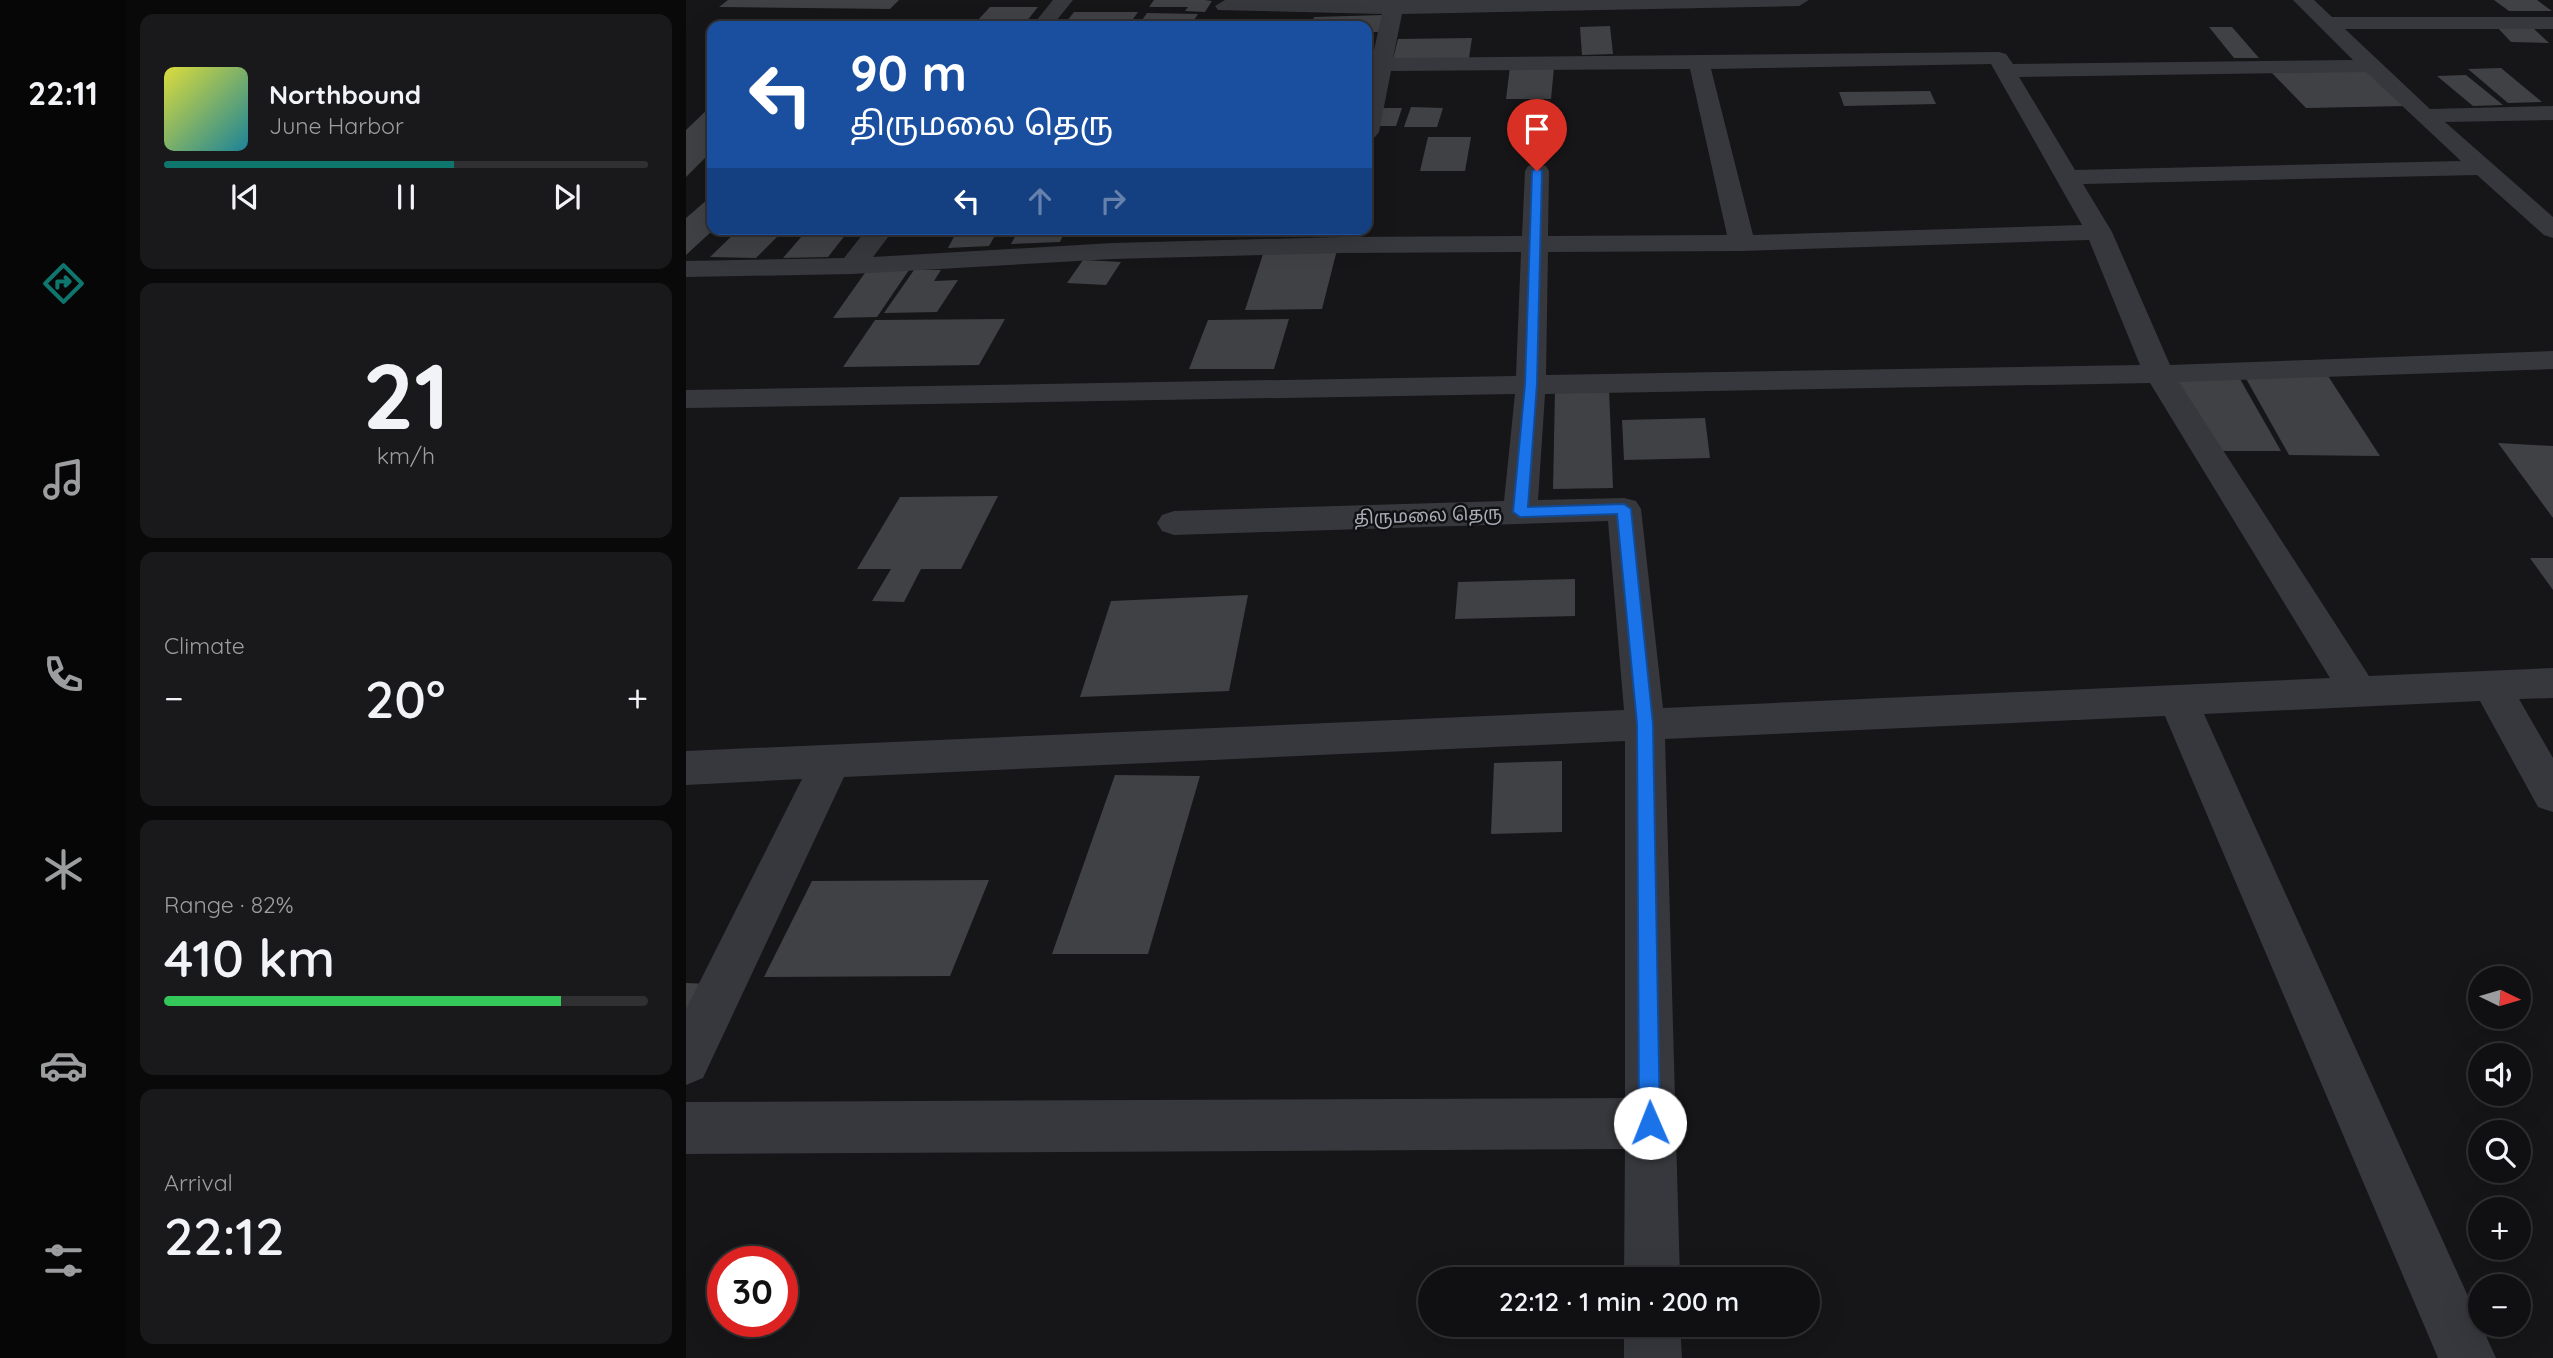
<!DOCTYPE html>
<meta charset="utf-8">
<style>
body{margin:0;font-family:Quicksand,"Noto Sans Tamil",sans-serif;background:#19191b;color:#f1f3f6;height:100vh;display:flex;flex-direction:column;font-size:26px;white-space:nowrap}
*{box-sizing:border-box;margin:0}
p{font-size:23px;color:#9c9d9f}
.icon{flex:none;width:38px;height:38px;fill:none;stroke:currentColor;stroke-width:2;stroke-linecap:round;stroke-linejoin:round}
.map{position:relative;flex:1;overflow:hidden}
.side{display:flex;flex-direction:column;gap:14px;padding:14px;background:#09090a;width:560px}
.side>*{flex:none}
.top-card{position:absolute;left:21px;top:21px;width:665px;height:214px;border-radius:14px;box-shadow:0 7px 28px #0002,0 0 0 2px #303032;background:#1a4fa0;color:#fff;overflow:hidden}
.needle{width:46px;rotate:95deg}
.tools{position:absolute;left:1782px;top:966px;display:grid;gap:14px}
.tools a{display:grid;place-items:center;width:63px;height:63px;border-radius:50%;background:#101012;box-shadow:0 7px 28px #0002,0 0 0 2px #303032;font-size:35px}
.speed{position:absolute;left:21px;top:1246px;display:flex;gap:14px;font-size:35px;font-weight:700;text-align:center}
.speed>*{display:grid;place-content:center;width:91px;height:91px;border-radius:50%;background:#101012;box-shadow:0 7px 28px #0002,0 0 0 2px #303032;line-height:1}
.speed .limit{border:10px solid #d22;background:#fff;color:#111}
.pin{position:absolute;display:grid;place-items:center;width:60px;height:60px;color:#fff;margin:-72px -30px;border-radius:50% 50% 50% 0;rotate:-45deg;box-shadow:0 0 7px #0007}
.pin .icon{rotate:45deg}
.me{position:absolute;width:77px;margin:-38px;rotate:359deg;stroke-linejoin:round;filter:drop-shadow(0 0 5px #0008)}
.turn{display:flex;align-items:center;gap:24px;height:147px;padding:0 28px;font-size:32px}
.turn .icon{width:91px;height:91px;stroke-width:2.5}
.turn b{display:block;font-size:49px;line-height:60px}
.lanes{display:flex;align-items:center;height:66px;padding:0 28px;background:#0003;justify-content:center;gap:35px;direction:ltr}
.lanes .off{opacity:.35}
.big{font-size:52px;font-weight:600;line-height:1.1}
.side .tile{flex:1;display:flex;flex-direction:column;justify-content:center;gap:10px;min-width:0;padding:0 24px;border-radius:14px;background:#19191b}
.side .dial{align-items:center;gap:0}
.dial b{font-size:91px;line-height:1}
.song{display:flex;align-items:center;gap:21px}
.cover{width:84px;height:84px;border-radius:10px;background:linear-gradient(135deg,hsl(60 70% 55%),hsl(190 70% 35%))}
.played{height:7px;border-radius:4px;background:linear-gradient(90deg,#0f766e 60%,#303032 60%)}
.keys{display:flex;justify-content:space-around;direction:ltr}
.heat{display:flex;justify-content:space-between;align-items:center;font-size:38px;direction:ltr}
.charge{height:10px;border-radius:5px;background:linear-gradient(90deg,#34c759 82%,#303032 0)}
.trip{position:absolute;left:732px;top:1267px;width:402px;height:70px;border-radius:35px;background:#101012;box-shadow:0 7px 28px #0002,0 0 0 2px #303032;font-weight:600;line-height:70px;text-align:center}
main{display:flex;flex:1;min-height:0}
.menu{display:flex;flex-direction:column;width:126px;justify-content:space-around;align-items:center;background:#060607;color:#9c9d9f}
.menu .icon{width:49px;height:49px}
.menu .on{color:#0f766e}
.menu b{font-size:32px;color:#f1f3f6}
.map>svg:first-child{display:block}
.building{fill:#404145}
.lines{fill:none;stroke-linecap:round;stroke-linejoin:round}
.minor{fill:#37383d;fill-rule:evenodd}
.route{fill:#1a73e8;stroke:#114b97;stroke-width:2}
.labels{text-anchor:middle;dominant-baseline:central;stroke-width:5;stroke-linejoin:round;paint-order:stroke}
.street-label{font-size:18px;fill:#a8adb8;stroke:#111113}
</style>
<main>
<nav class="menu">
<b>22:11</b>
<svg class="icon on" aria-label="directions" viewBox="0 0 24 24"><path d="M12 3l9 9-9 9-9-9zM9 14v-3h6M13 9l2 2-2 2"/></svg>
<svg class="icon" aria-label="music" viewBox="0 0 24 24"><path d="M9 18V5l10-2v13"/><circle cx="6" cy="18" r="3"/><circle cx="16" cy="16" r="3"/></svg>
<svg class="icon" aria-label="phone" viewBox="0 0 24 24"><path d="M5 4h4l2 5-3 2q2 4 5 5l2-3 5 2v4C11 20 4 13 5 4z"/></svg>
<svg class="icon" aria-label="climate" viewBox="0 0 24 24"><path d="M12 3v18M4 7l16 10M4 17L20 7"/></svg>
<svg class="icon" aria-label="car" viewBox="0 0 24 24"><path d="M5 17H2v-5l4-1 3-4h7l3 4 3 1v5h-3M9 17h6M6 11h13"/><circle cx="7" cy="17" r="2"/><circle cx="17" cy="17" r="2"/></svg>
<svg class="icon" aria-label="filters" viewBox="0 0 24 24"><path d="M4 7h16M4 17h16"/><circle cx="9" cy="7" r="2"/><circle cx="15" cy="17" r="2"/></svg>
</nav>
<section class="side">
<div class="tile">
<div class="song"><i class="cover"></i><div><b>Northbound</b><p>June Harbor</p></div></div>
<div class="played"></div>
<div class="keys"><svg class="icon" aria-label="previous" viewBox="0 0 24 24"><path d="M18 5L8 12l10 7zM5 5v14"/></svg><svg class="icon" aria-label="pause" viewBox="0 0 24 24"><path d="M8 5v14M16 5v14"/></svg><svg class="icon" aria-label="next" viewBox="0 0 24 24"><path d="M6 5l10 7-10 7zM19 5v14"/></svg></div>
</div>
<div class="tile dial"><b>21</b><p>km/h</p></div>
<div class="tile"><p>Climate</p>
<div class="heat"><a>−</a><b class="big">20°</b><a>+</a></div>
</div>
<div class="tile"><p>Range · 82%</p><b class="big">410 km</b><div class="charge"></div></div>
<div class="tile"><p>Arrival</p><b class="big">22:12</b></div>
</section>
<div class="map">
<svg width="1867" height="1358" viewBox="0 0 1867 1358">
<rect width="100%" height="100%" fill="#161618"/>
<!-- building -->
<g class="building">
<polygon points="42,0 213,0 204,9 33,7"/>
<polygon points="468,0 519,0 526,1 519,12 499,11 502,7 463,7"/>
<polygon points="1808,0 1851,0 1866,11 1823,11"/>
<polygon points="304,7 352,7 340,22 291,21"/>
<polygon points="388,12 452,12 442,26 377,26"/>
<polygon points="461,13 512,14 504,26 452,26"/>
<polygon points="697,15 693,32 681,32 681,26 625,26 628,17"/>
<polygon points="924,26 927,54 896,55 894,27"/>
<polygon points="1810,26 1846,27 1863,43 1825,42"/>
<polygon points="1523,27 1546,27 1573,58 1548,58"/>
<polygon points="786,38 783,58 707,59 712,39"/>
<polygon points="824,67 868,67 865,99 820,99"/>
<polygon points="1679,68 1720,106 1620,108 1583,70"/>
<polygon points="1815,68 1856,102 1822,103 1782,69"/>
<polygon points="1780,75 1817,105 1787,106 1751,76"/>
<polygon points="1244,91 1250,104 1158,106 1153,92"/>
<polygon points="26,105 26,151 0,177 0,130"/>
<polygon points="725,107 757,108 751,127 718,127"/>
<polygon points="695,108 716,108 710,126 689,126"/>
<polygon points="742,137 785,137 779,171 734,171"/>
<polygon points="22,199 26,199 26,231 0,255 0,218"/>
<polygon points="53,229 99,229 70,258 24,257"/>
<polygon points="122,229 164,229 142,257 97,258"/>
<polygon points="272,229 313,229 303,246 262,248"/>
<polygon points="333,229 380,229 374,242 325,244"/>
<polygon points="443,229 491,229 489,233 441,233"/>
<polygon points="651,250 636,309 559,310 578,251"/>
<polygon points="397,260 435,262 420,285 381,283"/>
<polygon points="181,270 223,270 191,317 147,318"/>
<polygon points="228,270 255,270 248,281 272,280 251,312 198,313"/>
<polygon points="319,319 293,365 157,367 189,320"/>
<polygon points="603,319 588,369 503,369 522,320"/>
<polygon points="1558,375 1642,376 1694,456 1603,455"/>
<polygon points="1489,378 1554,379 1595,451 1527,451"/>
<polygon points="923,389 927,488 867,489 869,390"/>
<polygon points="1019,418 1024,458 938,460 936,420"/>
<polygon points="1812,443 1867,446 1867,518"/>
<polygon points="312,496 275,569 235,569 218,602 186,601 205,569 171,569 214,497"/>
<polygon points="1844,558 1867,558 1867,590"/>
<polygon points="889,579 889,616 769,619 772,582"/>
<polygon points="562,595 543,691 394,697 425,601"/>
<polygon points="876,761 876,832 805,834 808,763"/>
<polygon points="429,775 514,776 462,954 366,954"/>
<polygon points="303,880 264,976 78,977 126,881"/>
<polygon points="0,983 24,984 0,1027"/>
</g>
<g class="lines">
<!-- minor -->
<g class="minor">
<polygon points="367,0 387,0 366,26 346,26"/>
<path d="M539,0H1123L1113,6L716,14L707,58L1313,52L1320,54L1327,64L1667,60L1607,0H1628L1646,17H1867V29H1659L1744,109L1867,106V120L1759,122L1867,217V238L1858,235L1791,175L1397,184L1426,232L1484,365L1867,351V369L1493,382L1683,676L1867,668V698L1833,699L1867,758V812L1852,807L1794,701L1518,714L1810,1358H1752L1479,716L979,739L994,1279H938L939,1149L0,1154V1102L939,1098V741L158,777L17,1078L0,1085V1009L116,779L0,785V751L938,710L922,521L488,535L476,531L471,523L476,515L488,511L818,501L829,394L0,408V390L830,376L835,252L656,253L427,259L166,274L0,277V261L158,258L181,229H208L187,257L427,243L656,237L836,236L839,171L842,166L851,164L860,166L863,171L862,236L1041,235L1004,69L705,71L693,132L689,137L681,139L683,71H681V59H686L696,14L532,10L529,6ZM1305,64L1396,225L1067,235L1025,69ZM1680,72L1775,161L1389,170L1333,77ZM1403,240L1454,365L860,375L862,252L1056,251ZM1464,383L1644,678L977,708L955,509L950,501L938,498L852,500L859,394Z"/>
<polygon points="938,1325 994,1325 996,1358 938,1358"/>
</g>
</g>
<!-- route -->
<polygon class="route" points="851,168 856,171 851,384 842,507 938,504 945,509 967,724 974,1123 971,1130 964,1134 956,1130 953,1123 951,724 931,514 834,517 827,512 839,384 846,171"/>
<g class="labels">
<!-- street labels -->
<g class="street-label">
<text transform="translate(742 515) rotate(-2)">திருமலை தெரு</text>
</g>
</g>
</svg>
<div class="tools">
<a><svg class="needle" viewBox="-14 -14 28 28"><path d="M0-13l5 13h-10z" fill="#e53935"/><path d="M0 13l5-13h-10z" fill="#9c9d9f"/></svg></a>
<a><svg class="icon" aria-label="sound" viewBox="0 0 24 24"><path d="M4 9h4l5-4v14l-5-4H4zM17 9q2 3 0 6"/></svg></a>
<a><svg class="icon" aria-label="search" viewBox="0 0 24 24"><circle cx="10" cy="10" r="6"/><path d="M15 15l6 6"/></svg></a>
<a>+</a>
<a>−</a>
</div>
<div class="speed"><div class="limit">30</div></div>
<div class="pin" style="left:851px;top:171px;background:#d93025"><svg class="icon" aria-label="arrive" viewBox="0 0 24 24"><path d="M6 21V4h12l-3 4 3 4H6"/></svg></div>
<svg class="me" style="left:964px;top:1123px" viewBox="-20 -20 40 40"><circle r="19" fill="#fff"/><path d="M0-13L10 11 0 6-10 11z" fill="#1a73e8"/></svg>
<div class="trip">22:12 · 1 min · 200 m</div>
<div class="top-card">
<div class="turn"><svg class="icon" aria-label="left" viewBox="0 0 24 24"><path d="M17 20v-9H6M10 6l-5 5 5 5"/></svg><div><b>90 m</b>திருமலை தெரு</div></div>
<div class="lanes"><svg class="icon" aria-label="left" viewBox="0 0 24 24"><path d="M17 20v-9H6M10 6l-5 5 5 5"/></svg><svg class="icon off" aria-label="ahead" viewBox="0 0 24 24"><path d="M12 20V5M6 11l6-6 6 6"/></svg><svg class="icon off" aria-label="right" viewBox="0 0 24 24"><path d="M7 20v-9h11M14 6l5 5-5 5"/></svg></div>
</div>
</div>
</main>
